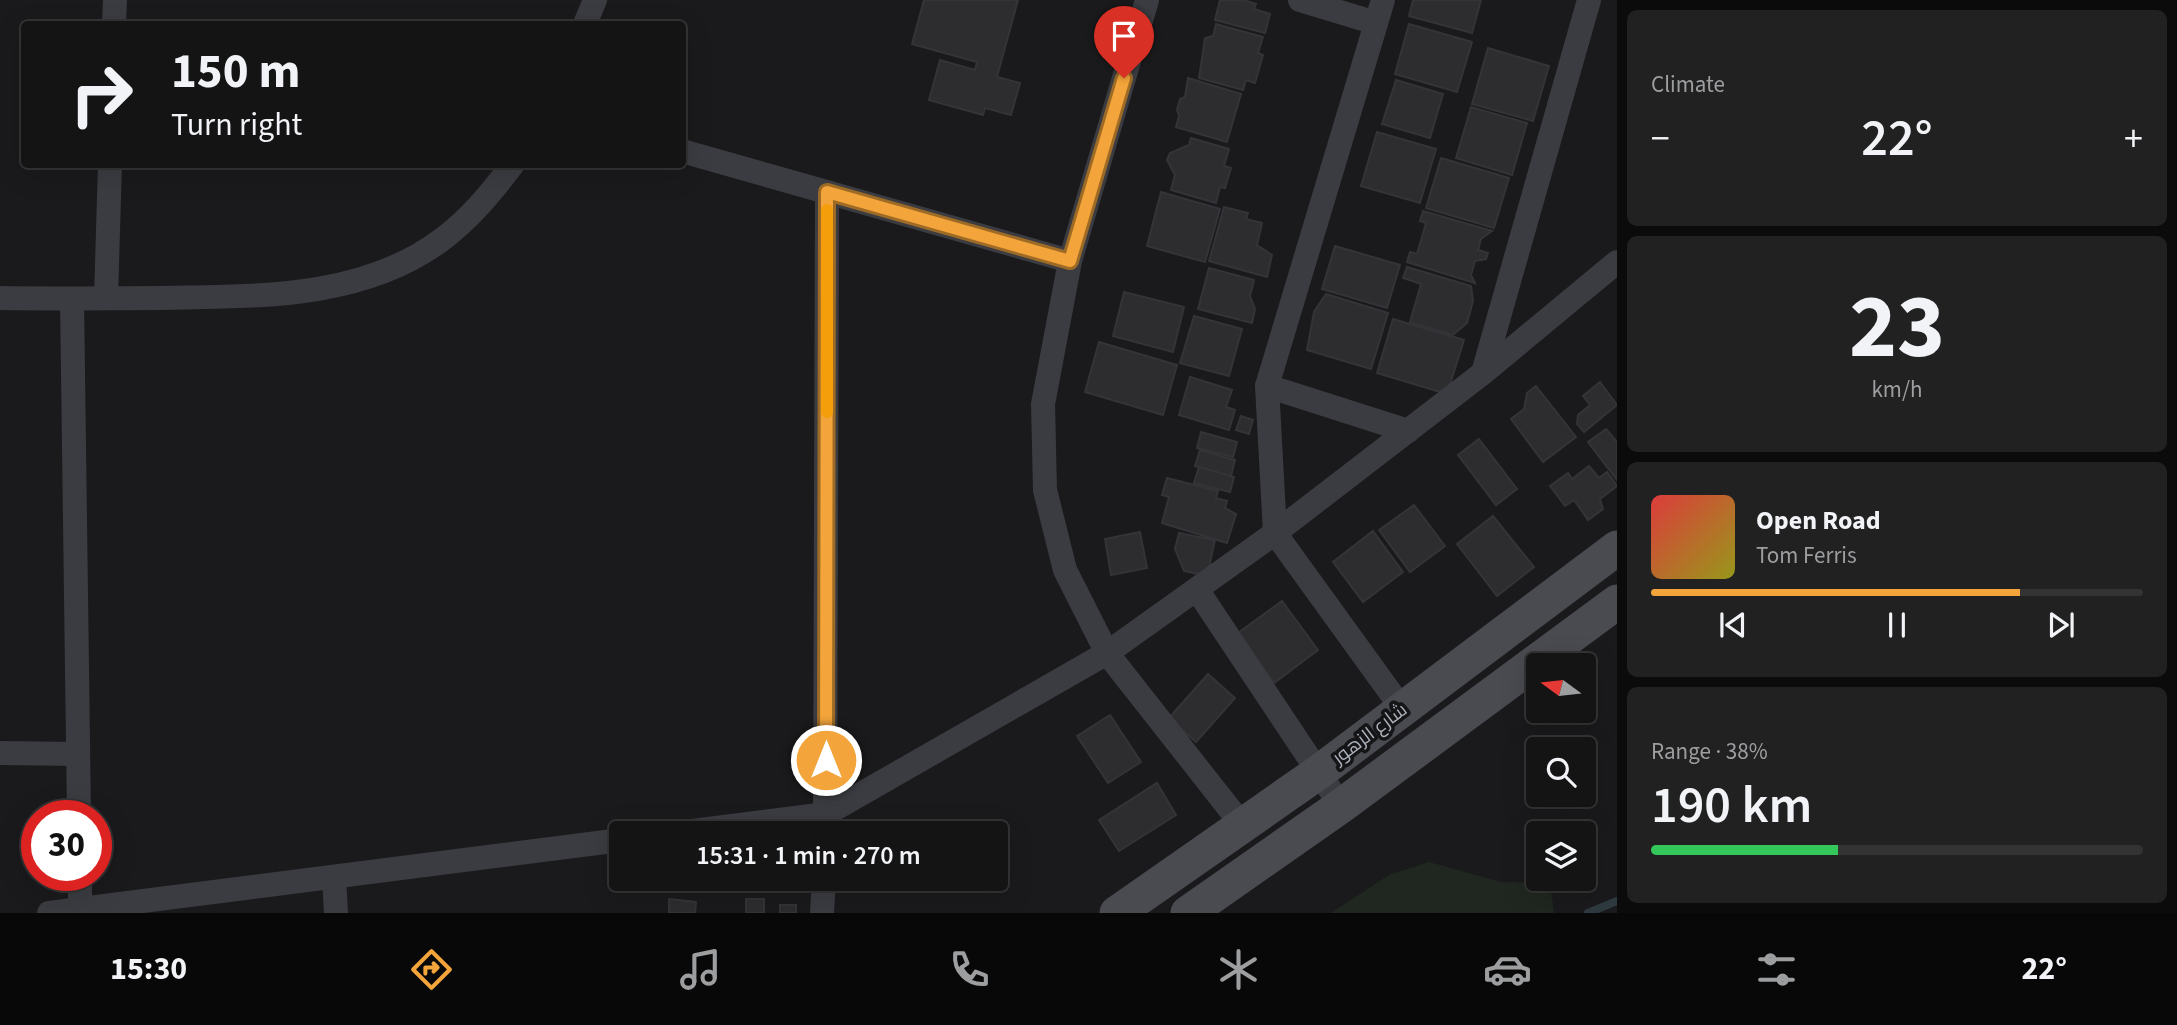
<!DOCTYPE html>
<meta charset="utf-8">
<style>
body{margin:0;font-family:"Source Sans 3",Cairo,sans-serif;background:#212122;color:#f1f3f6;height:100vh;display:flex;flex-direction:column;font-size:26px;white-space:nowrap}
*{box-sizing:border-box;margin:0}
p{font-size:23px;color:#9d9ea0}
.icon{flex:none;width:38px;height:38px;fill:none;stroke:currentColor;stroke-width:2;stroke-linecap:round;stroke-linejoin:round}
.map{position:relative;flex:1;overflow:hidden}
.sheet{display:flex;flex-direction:column;gap:10px;padding:10px;background:#0b0b0c;width:560px}
.sheet>*{flex:none}
.banner{position:absolute;left:21px;top:21px;width:665px;height:147px;border-radius:7px;box-shadow:0 7px 28px #0002,0 0 0 2px #333334;background:#141415;color:#f1f3f6;overflow:hidden}
.needle{width:46px;rotate:285deg}
.controls{position:absolute;left:1526px;top:653px;display:grid;gap:14px}
.controls a{display:grid;place-items:center;width:70px;height:70px;border-radius:7px;background:#141415;box-shadow:0 7px 28px #0002,0 0 0 2px #333334;font-size:35px}
.speed{position:absolute;left:21px;top:800px;display:flex;gap:14px;font-size:35px;font-weight:700;text-align:center}
.speed>*{display:grid;place-content:center;width:91px;height:91px;border-radius:50%;background:#141415;box-shadow:0 7px 28px #0002,0 0 0 2px #333334;line-height:1}
.speed .limit{border:10px solid #d22;background:#fff;color:#111}
.pin{position:absolute;display:grid;place-items:center;width:60px;height:60px;color:#fff;margin:-72px -30px;border-radius:50% 50% 50% 0;rotate:-45deg;box-shadow:0 0 7px #0007}
.pin .icon{rotate:45deg}
.me{position:absolute;width:77px;margin:-38px;rotate:0deg;stroke-linejoin:round;filter:drop-shadow(0 0 5px #0008)}
.turn{display:flex;align-items:center;gap:24px;height:147px;padding:0 35px;font-size:32px}
.turn .icon{width:91px;height:91px;stroke-width:2.5}
.turn b{display:block;font-size:49px;line-height:60px}
.big{font-size:52px;font-weight:600;line-height:1.1}
.sheet .widget{flex:1;display:flex;flex-direction:column;justify-content:center;gap:10px;min-width:0;padding:0 24px;border-radius:10px;background:#212122}
.sheet .dial{align-items:center;gap:0}
.dial b{font-size:91px;line-height:1}
.song{display:flex;align-items:center;gap:21px}
.cover{width:84px;height:84px;border-radius:10px;background:linear-gradient(135deg,hsl(0 70% 55%),hsl(60 70% 35%))}
.played{height:7px;border-radius:4px;background:linear-gradient(90deg,#f3a43a 75%,#333334 75%)}
.keys{display:flex;justify-content:space-around;direction:ltr}
.heat{display:flex;justify-content:space-between;align-items:center;font-size:38px;direction:ltr}
.charge{height:10px;border-radius:5px;background:linear-gradient(90deg,#34c759 38%,#333334 0)}
.trip{position:absolute;left:609px;top:821px;width:399px;height:70px;border-radius:7px;background:#141415;box-shadow:0 7px 28px #0002,0 0 0 2px #333334;font-weight:600;line-height:70px;text-align:center}
.menu{display:flex;height:112px;justify-content:space-around;align-items:center;background:#080808;color:#9d9ea0}
.menu .icon{width:49px;height:49px}
.menu .active{color:#f3a43a}
.menu b{font-size:32px;color:#f1f3f6}
main{display:flex;flex:1;min-height:0}
.map>svg:first-child{display:block}
.green{fill:#1f2720}
.lines{fill:none;stroke-linecap:round;stroke-linejoin:round}
.stream{stroke:#2f3a40;stroke-width:8}
.building{fill:#2d2d30;stroke:#343438;stroke-width:2}
.minor{stroke:#3b3c41;stroke-width:24}
.secondary{stroke:#494b51;stroke-width:35}
.route-casing{stroke:#9e6b26;stroke-width:18}
.route{stroke:#f3a43a;stroke-width:12}
.slow{stroke:#f59e0b;stroke-width:12}
.labels{text-anchor:middle;dominant-baseline:central;stroke-width:7;stroke-linejoin:round;paint-order:stroke}
.street-label{font-size:19px;fill:#acb2bb;stroke:#151517}
</style>
<main>
<div class="map">
<svg width="1617" height="913" viewBox="0 0 1617 913">
<rect width="100%" height="100%" fill="#1a1a1c"/>
<!-- green -->
<polygon class="green" points="1429,862 1501,882 1550,883 1554,913 1331,913 1389,875"/>
<g class="lines">
<!-- stream -->
<polyline class="stream" points="1588,913 1617,901"/>
</g>
<!-- building -->
<g class="building">
<polygon points="924,0 1018,0 997,77 1020,83 1011,115 985,108 983,115 929,100 940,60 975,70 977,62 912,44"/>
<polygon points="1220,0 1243,0 1256,4 1254,9 1270,14 1265,33 1215,20"/>
<polygon points="1413,0 1481,0 1472,33 1409,16"/>
<polygon points="1216,24 1263,37 1258,53 1263,55 1255,83 1246,80 1243,90 1199,78 1205,38 1213,36"/>
<polygon points="1409,24 1472,42 1457,92 1395,74"/>
<polygon points="1488,48 1549,66 1533,121 1472,104"/>
<polygon points="1188,78 1241,94 1227,142 1176,127 1179,116 1177,110 1180,99 1185,97"/>
<polygon points="1396,80 1443,94 1430,138 1382,124"/>
<polygon points="1471,107 1527,123 1512,175 1456,158"/>
<polygon points="1377,132 1436,149 1420,203 1361,186"/>
<polygon points="1191,138 1229,149 1224,166 1231,168 1225,188 1220,187 1216,203 1171,190 1175,175 1167,160 1170,153 1189,145"/>
<polygon points="1441,158 1509,178 1494,228 1426,208"/>
<polygon points="1161,192 1220,209 1205,262 1147,246"/>
<polygon points="1224,207 1248,213 1246,219 1262,223 1257,245 1272,255 1267,277 1209,261"/>
<polygon points="1423,211 1492,231 1481,239 1478,250 1488,253 1486,259 1475,261 1471,275 1475,283 1407,262 1410,252 1417,254 1426,223 1420,221"/>
<polygon points="1335,246 1400,265 1387,308 1322,289"/>
<polygon points="1407,267 1471,286 1473,301 1467,323 1453,335 1410,322 1421,284 1403,278"/>
<polygon points="1209,268 1254,280 1250,296 1255,309 1252,323 1198,309"/>
<polygon points="1124,292 1184,307 1173,352 1113,336"/>
<polygon points="1326,294 1388,313 1371,369 1307,350 1314,312"/>
<polygon points="1194,316 1242,329 1229,376 1180,363"/>
<polygon points="1393,319 1464,340 1447,394 1377,373"/>
<polygon points="1099,342 1177,365 1163,415 1085,392"/>
<polygon points="1190,377 1232,390 1226,407 1235,410 1229,430 1179,415"/>
<polygon points="1600,382 1617,405 1584,432 1577,424 1578,415 1590,405 1583,396"/>
<polygon points="1536,386 1576,437 1543,462 1511,419 1524,409 1527,393"/>
<polygon points="1241,416 1253,420 1249,434 1236,430"/>
<polygon points="1606,429 1617,442 1617,480 1588,442"/>
<polygon points="1201,432 1237,442 1233,457 1197,448"/>
<polygon points="1479,439 1517,489 1496,505 1458,455"/>
<polygon points="1200,450 1235,460 1231,476 1195,466"/>
<polygon points="1589,466 1599,478 1607,472 1617,486 1600,499 1603,509 1588,520 1574,500 1565,506 1550,486 1568,473 1572,479"/>
<polygon points="1199,467 1234,477 1230,492 1194,483"/>
<polygon points="1167,478 1218,491 1216,498 1227,501 1225,508 1236,514 1227,543 1162,523 1169,497 1162,495"/>
<polygon points="1414,505 1445,546 1410,572 1379,530"/>
<polygon points="1493,516 1534,567 1497,596 1457,544"/>
<polygon points="1373,531 1403,572 1363,602 1333,562"/>
<polygon points="1140,532 1147,568 1111,575 1105,539"/>
<polygon points="1179,533 1215,540 1207,576 1184,571 1175,549"/>
<polygon points="1282,601 1318,650 1274,683 1238,633"/>
<polygon points="1208,674 1235,698 1196,742 1169,718"/>
<polygon points="1110,715 1141,762 1108,783 1077,736"/>
<polygon points="1157,783 1176,815 1119,851 1099,820"/>
<polygon points="669,899 696,902 695,913 669,913"/>
<rect x="746" y="899" width="18" height="14"/>
<rect x="780" y="905" width="16" height="8"/>
</g>
<g class="lines">
<!-- minor -->
<g class="minor">
<polyline points="1147,0 1070,261 1043,404 1045,490 1065,570 1107,653 1243,826"/>
<polyline points="1300,0 1376,23"/>
<polyline points="1383,0 1267,386 1275,533 1403,710"/>
<polyline points="114,24 115,0"/>
<polyline points="585,24 595,0"/>
<polyline points="682,151 1070,261"/>
<path d="M0,298C55,299 110,298 164,298C257,296 361,299 440,241C469,220 491,193 513,164"/>
<polyline points="106,298 110,164"/>
<polyline points="72,299 79,816"/>
<polyline points="1483,373 1589,0"/>
<polyline points="1267,386 1408,431"/>
<polyline points="1198,591 1341,806"/>
<polyline points="0,753 78,754"/>
<polyline points="677,833 826,814 1107,653 1275,533 1483,373 1617,262"/>
<polyline points="825,833 827,192"/>
<polyline points="80,875 80,911"/>
<polyline points="334,877 336,913"/>
<polyline points="49,913 621,840"/>
<polyline points="822,913 824,878"/>
</g>
<!-- secondary -->
<g class="secondary">
<polyline points="1117,913 1319,772 1617,548"/>
<polyline points="1188,913 1341,806 1617,602"/>
</g>
</g>
<g class="lines">
<!-- route casing -->
<g class="route-casing">
<polyline id="route" points="826,760 827,192 1070,261 1124,78"/>
</g>
<!-- route -->
<use href="#route" class="route"/>
<!-- slow -->
<polyline class="slow" points="827,412 827,210"/>
</g>
<g class="labels">
<!-- street labels -->
<g class="street-label">
<text transform="translate(1370 734) rotate(-37)">شارع الزهور</text>
</g>
</g>
</svg>
<div class="controls">
<a><svg class="needle" viewBox="-14 -14 28 28"><path d="M0-13l5 13h-10z" fill="#e53935"/><path d="M0 13l5-13h-10z" fill="#9d9ea0"/></svg></a>
<a><svg class="icon" aria-label="search" viewBox="0 0 24 24"><circle cx="10" cy="10" r="6"/><path d="M15 15l6 6"/></svg></a>
<a><svg class="icon" aria-label="layers" viewBox="0 0 24 24"><path d="M12 4l9 5-9 5-9-5zM3 14l9 5 9-5"/></svg></a>
</div>
<div class="speed"><div class="limit">30</div></div>
<div class="pin" style="left:1124px;top:78px;background:#d93025"><svg class="icon" aria-label="arrive" viewBox="0 0 24 24"><path d="M6 21V4h12l-3 4 3 4H6"/></svg></div>
<svg class="me" style="left:826px;top:760px" viewBox="-20 -20 40 40"><circle r="17" fill="#f3a43a" stroke="#fff" stroke-width="3"/><path d="M0-11L8 9 0 5-8 9z" fill="#fff"/></svg>
<div class="trip">15:31 · 1 min · 270 m</div>
<div class="banner">
<div class="turn"><svg class="icon" aria-label="right" viewBox="0 0 24 24"><path d="M7 20v-9h11M14 6l5 5-5 5"/></svg><div><b>150 m</b>Turn right</div></div>
</div>
</div>
<section class="sheet">
<div class="widget"><p>Climate</p>
<div class="heat"><a>−</a><b class="big">22°</b><a>+</a></div>
</div>
<div class="widget dial"><b>23</b><p>km/h</p></div>
<div class="widget">
<div class="song"><i class="cover"></i><div><b>Open Road</b><p>Tom Ferris</p></div></div>
<div class="played"></div>
<div class="keys"><svg class="icon" aria-label="previous" viewBox="0 0 24 24"><path d="M18 5L8 12l10 7zM5 5v14"/></svg><svg class="icon" aria-label="pause" viewBox="0 0 24 24"><path d="M8 5v14M16 5v14"/></svg><svg class="icon" aria-label="next" viewBox="0 0 24 24"><path d="M6 5l10 7-10 7zM19 5v14"/></svg></div>
</div>
<div class="widget"><p>Range · 38%</p><b class="big">190 km</b><div class="charge"></div></div>
</section>
</main>
<nav class="menu">
<b>15:30</b>
<svg class="icon active" aria-label="directions" viewBox="0 0 24 24"><path d="M12 3l9 9-9 9-9-9zM9 14v-3h6M13 9l2 2-2 2"/></svg>
<svg class="icon" aria-label="music" viewBox="0 0 24 24"><path d="M9 18V5l10-2v13"/><circle cx="6" cy="18" r="3"/><circle cx="16" cy="16" r="3"/></svg>
<svg class="icon" aria-label="phone" viewBox="0 0 24 24"><path d="M5 4h4l2 5-3 2q2 4 5 5l2-3 5 2v4C11 20 4 13 5 4z"/></svg>
<svg class="icon" aria-label="climate" viewBox="0 0 24 24"><path d="M12 3v18M4 7l16 10M4 17L20 7"/></svg>
<svg class="icon" aria-label="car" viewBox="0 0 24 24"><path d="M5 17H2v-5l4-1 3-4h7l3 4 3 1v5h-3M9 17h6M6 11h13"/><circle cx="7" cy="17" r="2"/><circle cx="17" cy="17" r="2"/></svg>
<svg class="icon" aria-label="filters" viewBox="0 0 24 24"><path d="M4 7h16M4 17h16"/><circle cx="9" cy="7" r="2"/><circle cx="15" cy="17" r="2"/></svg>
<b>22°</b>
</nav>
